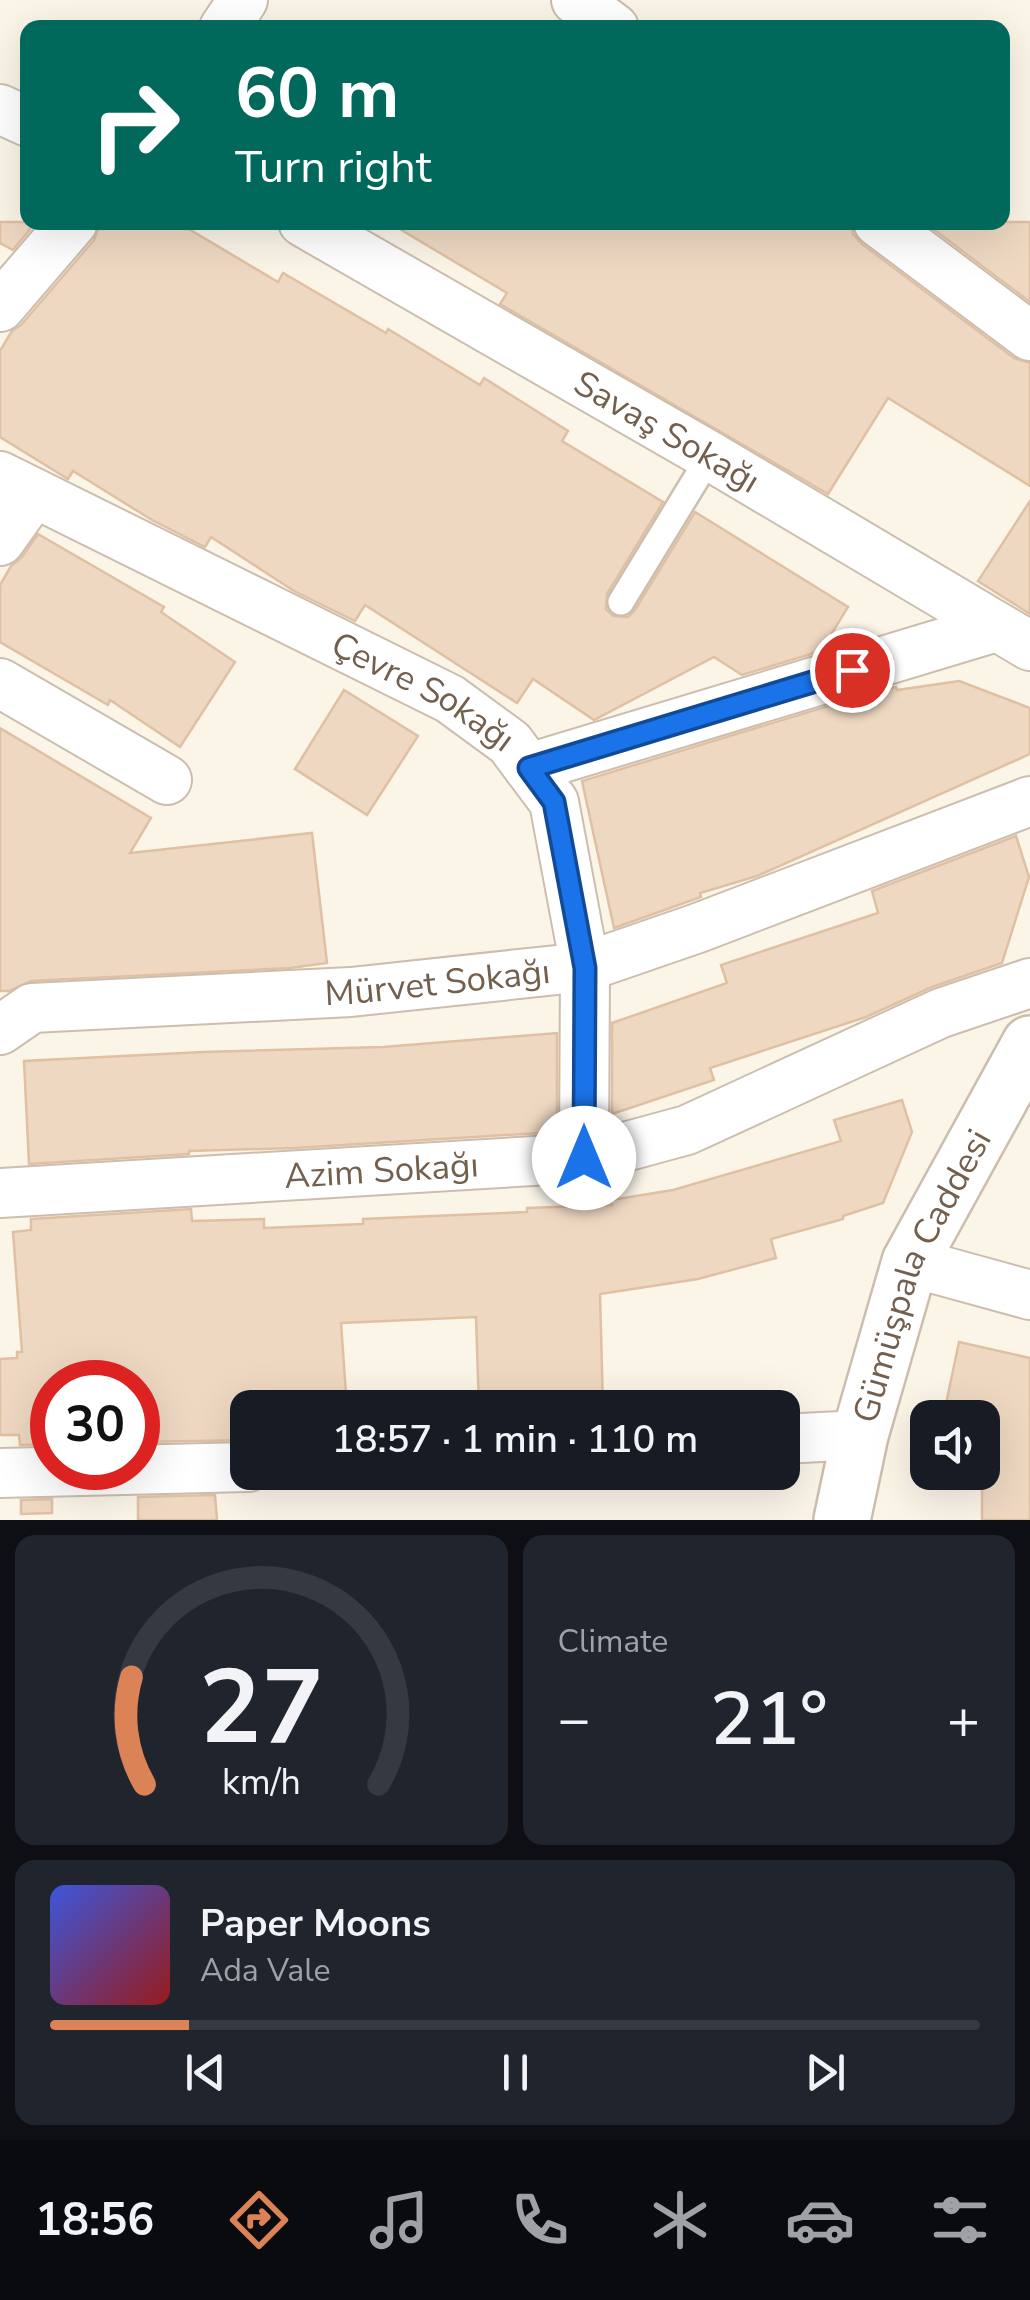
<!DOCTYPE html>
<meta charset="utf-8">
<style>
body{margin:0;font-family:"Nunito Sans",sans-serif;background:#20242c;color:#f1f3f6;height:100vh;display:flex;flex-direction:column;font-size:38px;white-space:nowrap}
*{box-sizing:border-box;margin:0}
p{font-size:32px;color:#9ea1a6}
.icon{flex:none;width:55px;height:55px;fill:none;stroke:currentColor;stroke-width:2;stroke-linecap:round;stroke-linejoin:round}
.map{position:relative;height:1520px;overflow:hidden}
.panel{display:flex;flex-direction:column;gap:15px;padding:15px;background:#0d0f14;flex:1}
.panel>*{flex:none}
.banner{position:absolute;left:20px;top:20px;width:990px;height:210px;border-radius:20px;box-shadow:0 10px 40px #0002;background:#00695c;color:#fff;overflow:hidden}
.buttons{position:absolute;left:910px;top:1400px;display:grid;gap:20px}
.buttons a{display:grid;place-items:center;width:90px;height:90px;border-radius:20px;background:#171b24;box-shadow:0 10px 40px #0002;font-size:50px}
.speed{position:absolute;left:30px;top:1360px;display:flex;gap:20px;font-size:50px;font-weight:700;text-align:center}
.speed>*{display:grid;place-content:center;width:130px;height:130px;border-radius:50%;background:#171b24;box-shadow:0 10px 40px #0002;line-height:1}
.speed .limit{border:15px solid #d22;background:#fff;color:#111}
.pin{position:absolute;display:grid;place-items:center;width:85px;height:85px;color:#fff;margin:-42px;border:5px solid #fff;border-radius:50%;box-shadow:0 2px 10px #0007}
.me{position:absolute;width:110px;margin:-55px;rotate:0deg;stroke-linejoin:round;filter:drop-shadow(0 0 8px #0008)}
.turn{display:flex;align-items:center;gap:35px;height:210px;padding:0 50px;font-size:45px}
.turn .icon{width:130px;height:130px;stroke-width:2.5}
.turn b{display:block;font-size:70px;line-height:85px}
.big{font-size:75px;font-weight:600;line-height:1.1}
.panel .card{flex:1;display:flex;flex-direction:column;justify-content:center;gap:15px;min-width:0;padding:0 35px;border-radius:20px;background:#20242c}
.panel .dial{align-items:center;gap:0}
.dial svg{height:260px;overflow:visible;fill:none;stroke:#363941;stroke-width:7;stroke-linecap:round;text-anchor:middle}
.dial text{fill:#f1f3f6;stroke:none}
.song{display:flex;align-items:center;gap:30px}
.cover{width:120px;height:120px;border-radius:15px;background:linear-gradient(135deg,hsl(230 70% 55%),hsl(0 70% 35%))}
.played{height:10px;border-radius:5px;background:linear-gradient(90deg,#db8256 15%,#363941 15%)}
.keys{display:flex;justify-content:space-around;direction:ltr}
.heat{display:flex;justify-content:space-between;align-items:center;font-size:55px;direction:ltr}
.panel .tiles{flex:1;display:grid;gap:15px;grid-template-columns:1fr 1fr}
.card:last-child{grid-column:span 2}
.trip{position:absolute;left:230px;top:1390px;width:570px;height:100px;border-radius:20px;background:#171b24;box-shadow:0 10px 40px #0002;font-weight:600;line-height:100px;text-align:center}
.tabs{display:flex;height:160px;justify-content:space-around;align-items:center;background:#090b0e;color:#9ea1a6}
.tabs .icon{width:70px;height:70px}
.tabs .active{color:#db8256}
.tabs b{font-size:45px;color:#f1f3f6}
.map>svg:first-child{display:block}
.building{fill:#eed8c2;stroke:#e0c0a3;stroke-width:2.5}
.lines{fill:none;stroke-linecap:round;stroke-linejoin:round}
.service-casing{stroke:#ccbeaf;stroke-width:30}
.minor-casing{stroke:#ccbeaf;stroke-width:52}
.tertiary-casing{stroke:#ccbeaf;stroke-width:60}
.service{stroke:#fff;stroke-width:25}
.minor{stroke:#fff;stroke-width:48}
.tertiary{stroke:#fff;stroke-width:55}
.route-casing{stroke:#114b97;stroke-width:25}
.route{stroke:#1a73e8;stroke-width:18}
.labels{text-anchor:middle;dominant-baseline:central;stroke-width:8;stroke-linejoin:round;paint-order:stroke}
.street-label{font-size:35px;fill:#735f4e;stroke:#fef9ee}
</style>
<div class="map">
<svg width="1030" height="1520" viewBox="0 0 1030 1520">
<rect width="100%" height="100%" fill="#fbf5e8"/>
<!-- building -->
<g class="building">
<polygon points="0,222 36,222 13,250 0,243"/>
<polygon points="100,222 177,222 278,282 283,273 386,333 388,329 480,385 484,378 568,431 562,441 663,502 607,594 606,609 613,616 628,617 635,610 695,512 848,607 821,651 742,675 714,657 594,720 533,679 517,703 365,605 355,621 294,591 211,537 205,547 152,520 73,471 68,479 0,437 0,351 12,331 21,325 94,240"/>
<polygon points="388,222 851,222 853,234 862,244 1014,358 1030,363 1030,486 888,398 828,494 500,304 507,293"/>
<polygon points="924,222 1030,222 1030,302"/>
<polygon points="1030,501 1030,614 978,581"/>
<polygon points="38,534 164,607 161,612 235,662 180,747 110,700 108,705 0,642 0,585 11,566 22,557"/>
<polygon points="959,681 1030,708 1030,754 757,876 700,893 701,897 614,928 582,781 881,690 896,687 897,690"/>
<polygon points="344,690 418,736 367,815 295,769"/>
<polygon points="0,728 151,818 130,853 312,833 327,963 290,968 31,981 9,991 0,991"/>
<polygon points="1016,836 1029,877 1002,963 932,987 866,1017 710,1068 714,1080 612,1114 612,1023 727,983 721,965 878,913 872,891"/>
<polygon points="557,1033 557,1132 294,1148 189,1151 189,1154 29,1164 24,1061 203,1052 383,1047"/>
<polygon points="902,1100 912,1132 883,1203 843,1216 843,1219 771,1239 776,1258 698,1279 600,1294 603,1408 479,1408 476,1317 341,1323 347,1408 248,1408 248,1440 138,1442 138,1382 52,1382 52,1444 20,1445 19,1435 0,1435 0,1359 17,1358 17,1352 22,1352 13,1232 31,1230 31,1219 191,1209 192,1221 264,1219 264,1228 363,1224 363,1219 527,1212 527,1208 612,1205 611,1200 673,1190 841,1141 834,1120"/>
<polygon points="959,1342 1030,1358 1030,1520 982,1520 982,1418 943,1418"/>
<polygon points="215,1495 217,1520 138,1520 138,1497"/>
<polygon points="52,1499 52,1513 21,1514 21,1500"/>
</g>
<g class="lines">
<!-- service casing -->
<g class="service-casing">
<polyline id="service" points="621,602 710,456"/>
</g>
<!-- minor casing -->
<g class="minor-casing">
<g id="minor">
<polyline points="576,0 614,28"/>
<polyline points="224,28 243,0"/>
<polyline points="0,109 28,122"/>
<path id="s1" d="M303,222L710,456L1030,646"/>
<polyline points="878,222 1030,336"/>
<polyline points="0,307 73,222"/>
<path id="s2" d="M0,476L450,699L510,743L554,802L585,967L584,1158"/>
<polyline points="0,541 34,493"/>
<polyline points="0,683 167,780"/>
<polyline points="529,768 996,627"/>
<path id="s3" d="M0,1030L32,1008L351,992L585,967L698,928L1030,801"/>
<path id="s4" d="M0,1193L584,1158L687,1130L941,1013L1030,983"/>
<polyline points="910,1262 1030,1295"/>
<polyline points="782,1439 860,1435"/>
<polyline points="0,1473 248,1467"/>
</g>
</g>
<!-- tertiary casing -->
<g class="tertiary-casing">
<g id="tertiary">
<path id="s5" d="M842,1520L860,1435L910,1262L1030,1044"/>
</g>
</g>
<!-- service -->
<use href="#service" class="service"/>
<!-- minor -->
<use href="#minor" class="minor"/>
<!-- tertiary -->
<use href="#tertiary" class="tertiary"/>
</g>
<g class="lines">
<!-- route casing -->
<g class="route-casing">
<polyline id="route" points="584,1158 585,968 554,802 529,768 852,670"/>
</g>
<!-- route -->
<use href="#route" class="route"/>
</g>
<g class="labels">
<!-- street labels -->
<g class="street-label">
<text stroke="none"><textPath href="#s1" startOffset="420">Savaş Sokağı</textPath></text>
<text stroke="none"><textPath href="#s2" startOffset="475">Çevre Sokağı</textPath></text>
<text stroke="none"><textPath href="#s3" startOffset="445">Mürvet Sokağı</textPath></text>
<text stroke="none"><textPath href="#s4" startOffset="382">Azim Sokağı</textPath></text>
<text stroke="none"><textPath href="#s5" startOffset="258">Gümüşpala Caddesi</textPath></text>
</g>
</g>
</svg>
<div class="buttons">
<a><svg class="icon" aria-label="sound" viewBox="0 0 24 24"><path d="M4 9h4l5-4v14l-5-4H4zM17 9q2 3 0 6"/></svg></a>
</div>
<div class="speed"><div class="limit">30</div></div>
<div class="pin" style="left:852px;top:670px;background:#d93025"><svg class="icon" aria-label="arrive" viewBox="0 0 24 24"><path d="M6 21V4h12l-3 4 3 4H6"/></svg></div>
<svg class="me" style="left:584px;top:1158px" viewBox="-20 -20 40 40"><circle r="19" fill="#fff"/><path d="M0-13L10 11 0 6-10 11z" fill="#1a73e8"/></svg>
<div class="trip">18:57 · 1 min · 110 m</div>
<div class="banner">
<div class="turn"><svg class="icon" aria-label="right" viewBox="0 0 24 24"><path d="M7 20v-9h11M14 6l5 5-5 5"/></svg><div><b>60 m</b>Turn right</div></div>
</div>
</div>
<section class="panel">
<div class="tiles">
<div class="card dial"><svg viewBox="0 0 100 80">
<path d="M14 69A42 42 0 1 1 86 69"/>
<path d="M14 69A42 42 0 0 1 10 36" stroke="#db8256"/>
<text x="50" y="56" font-size="32" font-weight="700">27</text>
<text x="50" y="72" font-size="11">km/h</text>
</svg></div>
<div class="card"><p>Climate</p>
<div class="heat"><a>−</a><b class="big">21°</b><a>+</a></div>
</div>
<div class="card">
<div class="song"><i class="cover"></i><div><b>Paper Moons</b><p>Ada Vale</p></div></div>
<div class="played"></div>
<div class="keys"><svg class="icon" aria-label="previous" viewBox="0 0 24 24"><path d="M18 5L8 12l10 7zM5 5v14"/></svg><svg class="icon" aria-label="pause" viewBox="0 0 24 24"><path d="M8 5v14M16 5v14"/></svg><svg class="icon" aria-label="next" viewBox="0 0 24 24"><path d="M6 5l10 7-10 7zM19 5v14"/></svg></div>
</div>
</div>
</section>
<nav class="tabs">
<b>18:56</b>
<svg class="icon active" aria-label="directions" viewBox="0 0 24 24"><path d="M12 3l9 9-9 9-9-9zM9 14v-3h6M13 9l2 2-2 2"/></svg>
<svg class="icon" aria-label="music" viewBox="0 0 24 24"><path d="M9 18V5l10-2v13"/><circle cx="6" cy="18" r="3"/><circle cx="16" cy="16" r="3"/></svg>
<svg class="icon" aria-label="phone" viewBox="0 0 24 24"><path d="M5 4h4l2 5-3 2q2 4 5 5l2-3 5 2v4C11 20 4 13 5 4z"/></svg>
<svg class="icon" aria-label="climate" viewBox="0 0 24 24"><path d="M12 3v18M4 7l16 10M4 17L20 7"/></svg>
<svg class="icon" aria-label="car" viewBox="0 0 24 24"><path d="M5 17H2v-5l4-1 3-4h7l3 4 3 1v5h-3M9 17h6M6 11h13"/><circle cx="7" cy="17" r="2"/><circle cx="17" cy="17" r="2"/></svg>
<svg class="icon" aria-label="filters" viewBox="0 0 24 24"><path d="M4 7h16M4 17h16"/><circle cx="9" cy="7" r="2"/><circle cx="15" cy="17" r="2"/></svg>
</nav>
